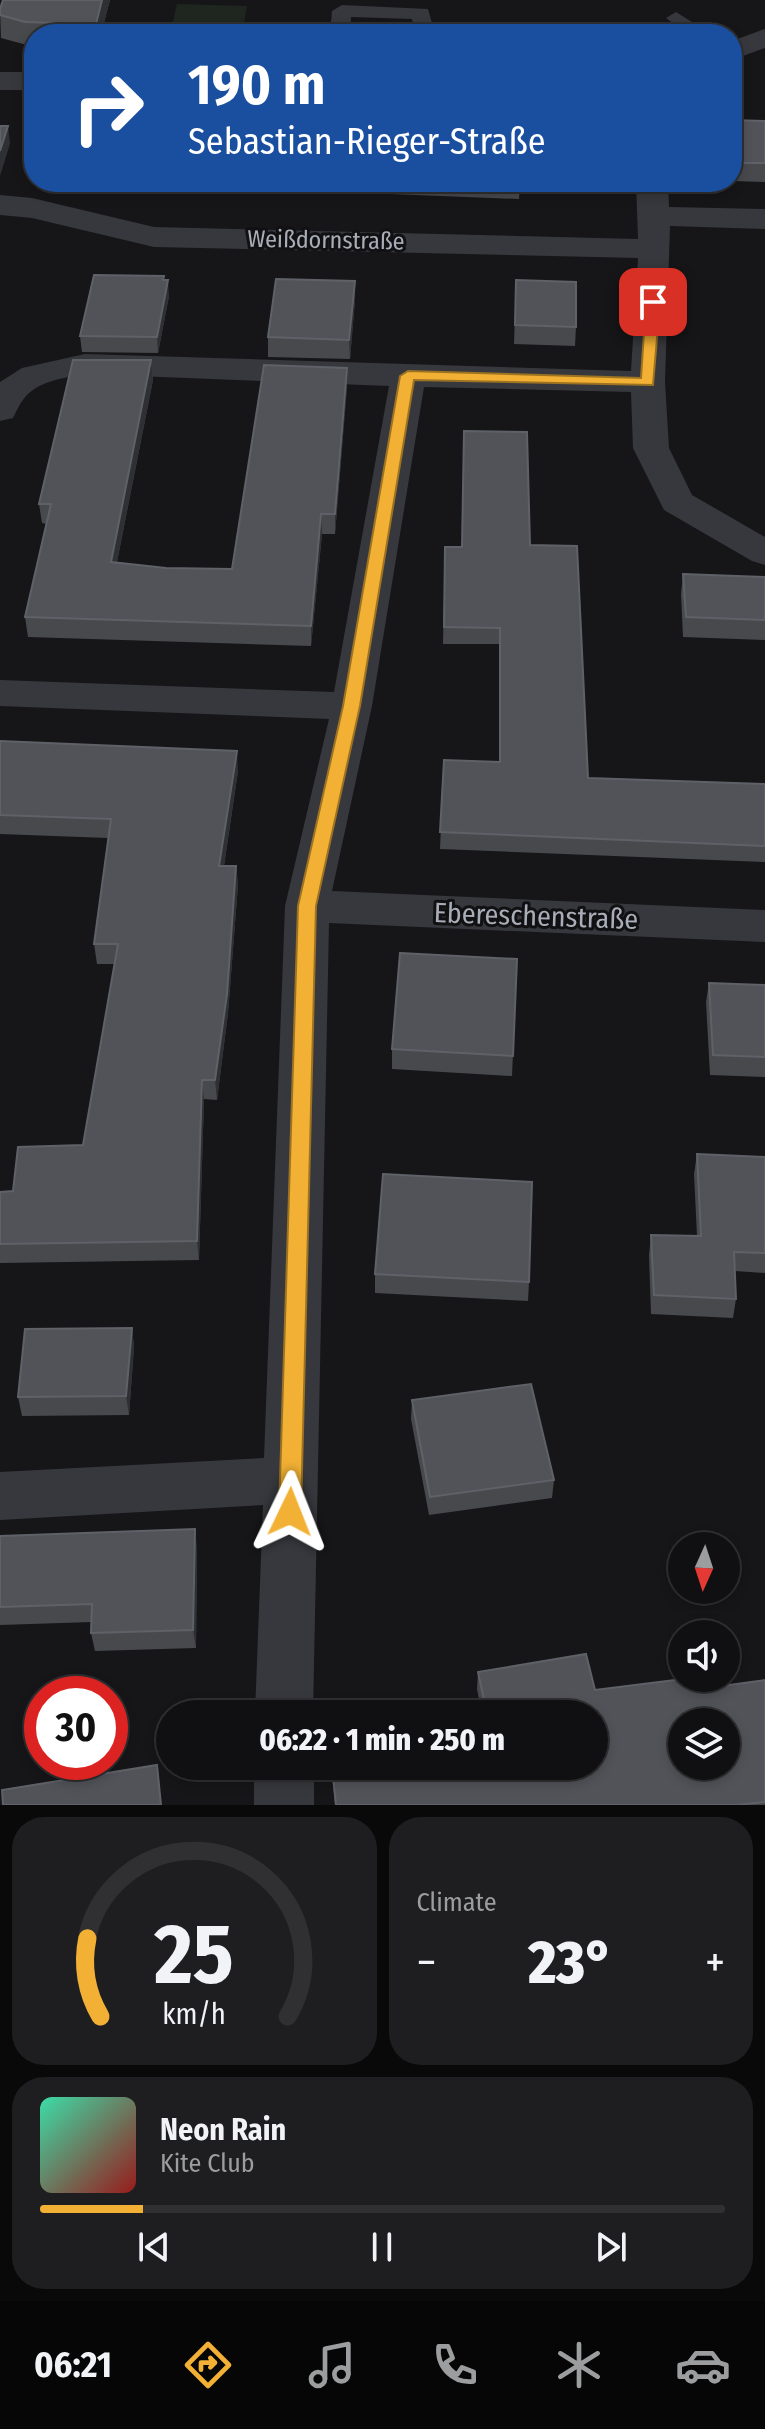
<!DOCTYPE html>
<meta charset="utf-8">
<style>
body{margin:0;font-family:"Fira Sans Condensed",sans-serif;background:#1e1e20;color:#f1f3f6;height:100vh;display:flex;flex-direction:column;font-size:30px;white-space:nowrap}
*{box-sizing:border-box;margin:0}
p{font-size:26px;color:#9c9d9f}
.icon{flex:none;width:44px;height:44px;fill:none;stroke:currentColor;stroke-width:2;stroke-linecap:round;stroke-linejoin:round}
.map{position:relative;height:1805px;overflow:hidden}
.details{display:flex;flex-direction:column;gap:12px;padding:12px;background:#09090a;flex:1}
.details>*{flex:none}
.hud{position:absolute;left:24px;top:24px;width:718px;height:168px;border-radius:32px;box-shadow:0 4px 12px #0003,0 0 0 2px #303032;background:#1a4fa0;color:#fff;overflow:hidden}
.needle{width:52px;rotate:183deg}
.tools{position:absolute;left:668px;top:1532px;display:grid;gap:16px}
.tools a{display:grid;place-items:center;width:72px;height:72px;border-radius:50%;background:#101012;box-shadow:0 4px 12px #0003,0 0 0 2px #303032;font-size:40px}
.speed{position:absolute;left:24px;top:1676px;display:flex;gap:16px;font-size:40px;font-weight:700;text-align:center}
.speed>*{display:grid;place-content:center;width:104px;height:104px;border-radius:50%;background:#101012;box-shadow:0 4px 12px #0003,0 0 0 2px #303032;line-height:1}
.speed .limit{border:12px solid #d22;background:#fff;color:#111}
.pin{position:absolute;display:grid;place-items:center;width:68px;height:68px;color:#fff;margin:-34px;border-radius:16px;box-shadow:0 4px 12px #0006}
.me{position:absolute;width:88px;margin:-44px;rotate:2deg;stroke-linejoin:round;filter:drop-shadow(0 0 6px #0008)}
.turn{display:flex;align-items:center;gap:28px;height:168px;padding:0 32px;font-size:36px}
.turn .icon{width:104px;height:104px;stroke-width:2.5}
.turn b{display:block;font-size:56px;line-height:68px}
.big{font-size:60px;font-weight:800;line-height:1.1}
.details .card{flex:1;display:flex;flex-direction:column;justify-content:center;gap:12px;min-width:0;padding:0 28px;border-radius:32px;background:#1e1e20}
.details .dial{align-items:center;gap:0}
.dial svg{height:208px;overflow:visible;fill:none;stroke:#303032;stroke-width:7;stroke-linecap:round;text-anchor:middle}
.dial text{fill:#f1f3f6;stroke:none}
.song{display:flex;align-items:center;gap:24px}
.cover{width:96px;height:96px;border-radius:12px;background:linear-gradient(135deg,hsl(160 70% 55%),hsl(0 70% 35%))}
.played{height:8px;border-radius:4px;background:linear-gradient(90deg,#f2b134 15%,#303032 15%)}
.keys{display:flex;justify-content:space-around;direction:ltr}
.heat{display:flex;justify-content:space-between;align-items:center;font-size:44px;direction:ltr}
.details .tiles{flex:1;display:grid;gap:12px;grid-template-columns:1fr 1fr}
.card:last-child{grid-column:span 2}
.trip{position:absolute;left:156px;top:1700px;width:452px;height:80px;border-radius:40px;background:#101012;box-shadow:0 4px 12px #0003,0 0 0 2px #303032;font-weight:800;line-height:80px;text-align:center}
.dock{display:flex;height:128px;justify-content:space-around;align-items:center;background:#060607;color:#9c9d9f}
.dock .icon{width:56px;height:56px}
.dock .on{color:#f2b134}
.dock b{font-size:36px;color:#f1f3f6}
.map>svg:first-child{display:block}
.green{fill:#1e261f}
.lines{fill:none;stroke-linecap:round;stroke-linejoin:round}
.lane{fill:#37383d;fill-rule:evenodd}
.street{fill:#37383d;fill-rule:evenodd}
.wall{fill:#47494d}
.shaded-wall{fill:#2f3033}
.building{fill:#525359;stroke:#5f6168;stroke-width:2;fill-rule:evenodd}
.route{fill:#f2b134;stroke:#9d7322;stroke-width:2}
.labels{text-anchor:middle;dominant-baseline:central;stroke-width:6;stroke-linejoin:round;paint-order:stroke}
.far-street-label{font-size:24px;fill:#a8adb8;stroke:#111113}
.street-label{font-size:28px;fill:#a8adb8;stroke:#111113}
</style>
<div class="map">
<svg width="765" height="1805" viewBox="0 0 765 1805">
<rect width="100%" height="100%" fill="#161618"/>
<!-- green -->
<polygon class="green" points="177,4 247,6 242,34 170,34"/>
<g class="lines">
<!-- lane -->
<g class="lane">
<polygon points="342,5 428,9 435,34 415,34 412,19 351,17 350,34 330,34 332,11"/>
<polygon points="676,12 711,34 688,34 666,18"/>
</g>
<!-- street -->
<g class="street">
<polygon points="765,29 765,48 732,60 732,41"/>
<rect x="0" y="72" width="34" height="18"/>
<path d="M636,182H668L669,207L765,209V229L670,226L665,382L669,448L692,495L765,537V565L752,561L664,510L633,448L631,392L424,387L372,706L332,891L765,910V942L329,923L313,1714H255L263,1505L0,1520V1472L264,1458L285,906L329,719L0,706V680L334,692L389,386L85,374C64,378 36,381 23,400C19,405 16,412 13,418L0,421V382L22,368L85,354L631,371L638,258L154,247L32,218L0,215V195L32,198L154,227L638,239Z"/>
<rect x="254" y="1766" width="60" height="39"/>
</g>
</g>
<!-- wall -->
<g class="wall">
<polygon points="110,0 101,34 34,34 34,45 27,45 1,38 0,9"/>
<polygon points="732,120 765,121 765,182 732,181"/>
<polygon points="390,182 520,182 519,199 390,194"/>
<polygon points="164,280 169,296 158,353 82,352 80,336"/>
<polygon points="516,280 576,327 575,346 514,344"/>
<polygon points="355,300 350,359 268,357 268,337"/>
<polygon points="151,360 153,380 117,562 166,568 232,569 347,387 335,534 322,534 311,646 28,637 25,617 47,524 42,523 39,504"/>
<polygon points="530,545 588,778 765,784 765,862 440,849 444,760 499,762 499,644 443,644 445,547"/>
<polygon points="683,574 765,577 765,640 683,637 681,594"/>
<polygon points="0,741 238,771 224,866 236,866 238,885 228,1013 217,1100 204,1099 199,1260 0,1263 0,1192 13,1191 83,1145 115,964 97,964 94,944 108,838 0,834"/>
<polygon points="517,959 512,1076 392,1069 392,1049"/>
<polygon points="709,983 765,985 765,1077 710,1075 706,1002"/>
<polygon points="697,1154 765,1157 765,1273 735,1271 736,1299 733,1318 651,1314 649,1255 651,1235 697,1236 694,1174"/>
<polygon points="375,1274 529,1282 528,1301 375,1293"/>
<polygon points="132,1328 134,1347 129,1415 22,1416 18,1397"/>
<polygon points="412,1400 554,1480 552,1498 429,1515 411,1419"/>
<polygon points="0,1536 197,1548 196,1648 95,1651 91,1633 92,1622 0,1625"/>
<polygon points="478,1672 595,1690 707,1688 765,1680 765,1805 335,1805 331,1766 594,1766 594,1714 482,1714 477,1689"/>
</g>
<!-- shaded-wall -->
<g class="shaded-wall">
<polygon points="102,0 110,0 101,34 97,34 96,24"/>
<polygon points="8,126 10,144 0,176 0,151"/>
<polygon points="168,280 169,296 158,353 157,337"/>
<polygon points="355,281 355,300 350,359 349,340"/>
<polygon points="151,360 153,380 113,582 111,562"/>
<polygon points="347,368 347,387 335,534 335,514"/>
<polygon points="321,514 322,534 311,646 311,626"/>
<polygon points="237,751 238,771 221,885 219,866"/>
<polygon points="236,866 238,885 228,1013 217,1100 215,1080"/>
<polygon points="202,1080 204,1099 199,1260 197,1241"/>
<polygon points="132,1328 134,1347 129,1415 126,1396"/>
<polygon points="195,1529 197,1548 196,1648 193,1630"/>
</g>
<!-- building -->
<g class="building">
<polygon points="3,0 102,0 96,24 25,22 0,15 0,9"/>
<polygon points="732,120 765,121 765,163 732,163"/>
<polygon points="0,126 8,126 0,151"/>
<polygon points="390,182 520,182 520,188 390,183"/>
<polygon points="94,275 164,276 163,280 168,280 157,337 80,336"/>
<polygon points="276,279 355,281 349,340 268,337"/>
<polygon points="516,280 576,282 576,327 515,325"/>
<polygon points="73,360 151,360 111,562 166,568 232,569 264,365 347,368 335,514 321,514 311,626 25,617 51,504 39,504"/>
<polygon points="464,431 527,432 530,545 577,546 588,778 765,784 765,846 440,832 444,760 500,762 500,628 444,627 445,547 462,547"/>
<polygon points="683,574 765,577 765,620 686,617"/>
<polygon points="0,741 237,751 219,866 236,866 227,994 215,1080 202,1080 197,1241 0,1244 0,1192 13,1191 18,1147 83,1145 118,944 94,944 111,819 0,815"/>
<polygon points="400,953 517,959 513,1056 392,1049"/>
<polygon points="709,983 765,985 765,1057 713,1055"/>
<polygon points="697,1154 765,1157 765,1253 734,1252 736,1299 654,1295 651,1235 701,1236"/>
<polygon points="383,1174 532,1182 529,1282 375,1274"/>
<polygon points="132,1328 126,1396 18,1397 25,1329"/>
<polygon points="531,1384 554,1480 430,1497 412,1400"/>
<polygon points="195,1529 193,1630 91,1633 92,1604 0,1607 0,1536"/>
<path d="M586,1654L595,1690L691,1678H704L707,1688L765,1680V1802L737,1805H336L332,1766H594V1714H487L478,1672ZM682,1722H726V1766H682Z"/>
<polygon points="157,1765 161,1805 3,1805 2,1790"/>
</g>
<!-- route -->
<polygon class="route" points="653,298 660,302 653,385 414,380 360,706 316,906 301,1512 298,1519 290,1522 282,1519 279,1512 298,906 343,706 400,376 408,371 641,378 646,302"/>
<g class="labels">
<!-- far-street labels -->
<g class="far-street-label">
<text transform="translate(326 240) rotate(1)">Weißdornstraße</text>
</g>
<!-- street labels -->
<g class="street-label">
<text transform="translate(536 916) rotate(2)">Ebereschenstraße</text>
</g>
</g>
</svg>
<div class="tools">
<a><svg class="needle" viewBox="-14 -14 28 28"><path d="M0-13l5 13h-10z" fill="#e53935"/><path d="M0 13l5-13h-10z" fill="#9c9d9f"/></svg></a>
<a><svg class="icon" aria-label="sound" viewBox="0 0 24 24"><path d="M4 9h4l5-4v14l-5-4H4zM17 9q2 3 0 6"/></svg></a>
<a><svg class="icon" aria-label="layers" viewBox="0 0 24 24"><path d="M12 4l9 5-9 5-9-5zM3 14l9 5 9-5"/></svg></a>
</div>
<div class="speed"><div class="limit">30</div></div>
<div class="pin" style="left:653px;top:302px;background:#d93025"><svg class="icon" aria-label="arrive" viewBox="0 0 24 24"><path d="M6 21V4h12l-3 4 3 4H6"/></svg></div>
<svg class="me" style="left:290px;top:1512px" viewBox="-20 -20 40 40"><path d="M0-17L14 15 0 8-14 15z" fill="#f2b134" stroke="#fff" stroke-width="4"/></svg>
<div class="trip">06:22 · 1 min · 250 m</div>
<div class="hud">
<div class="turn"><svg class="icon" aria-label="right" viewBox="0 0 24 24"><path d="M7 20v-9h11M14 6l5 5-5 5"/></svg><div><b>190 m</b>Sebastian-Rieger-Straße</div></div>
</div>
</div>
<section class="details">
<div class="tiles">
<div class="card dial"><svg viewBox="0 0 100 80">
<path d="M14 69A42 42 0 1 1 86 69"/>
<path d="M14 69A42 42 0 0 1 9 39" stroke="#f2b134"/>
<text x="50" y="56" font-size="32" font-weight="700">25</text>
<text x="50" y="72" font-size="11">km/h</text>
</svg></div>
<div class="card"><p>Climate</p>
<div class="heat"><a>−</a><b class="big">23°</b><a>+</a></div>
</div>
<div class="card">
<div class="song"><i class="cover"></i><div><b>Neon Rain</b><p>Kite Club</p></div></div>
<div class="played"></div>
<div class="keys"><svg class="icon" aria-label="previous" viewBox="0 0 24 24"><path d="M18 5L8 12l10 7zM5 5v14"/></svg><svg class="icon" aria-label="pause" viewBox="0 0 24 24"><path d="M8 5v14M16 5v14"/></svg><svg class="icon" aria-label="next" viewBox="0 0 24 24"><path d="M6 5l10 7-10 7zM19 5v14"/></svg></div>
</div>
</div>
</section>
<nav class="dock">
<b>06:21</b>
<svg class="icon on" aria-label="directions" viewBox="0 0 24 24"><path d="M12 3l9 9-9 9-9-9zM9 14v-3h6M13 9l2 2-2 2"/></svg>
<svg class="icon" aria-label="music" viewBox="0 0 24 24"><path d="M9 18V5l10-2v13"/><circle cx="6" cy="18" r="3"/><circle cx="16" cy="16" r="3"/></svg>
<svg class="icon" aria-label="phone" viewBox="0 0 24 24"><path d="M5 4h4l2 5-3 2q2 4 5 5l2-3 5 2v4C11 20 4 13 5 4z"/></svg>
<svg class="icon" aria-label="climate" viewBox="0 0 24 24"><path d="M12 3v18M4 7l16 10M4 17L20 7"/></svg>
<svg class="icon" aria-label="car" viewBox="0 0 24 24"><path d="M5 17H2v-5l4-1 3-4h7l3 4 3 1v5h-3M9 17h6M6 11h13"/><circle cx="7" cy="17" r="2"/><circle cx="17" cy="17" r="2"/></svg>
</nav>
